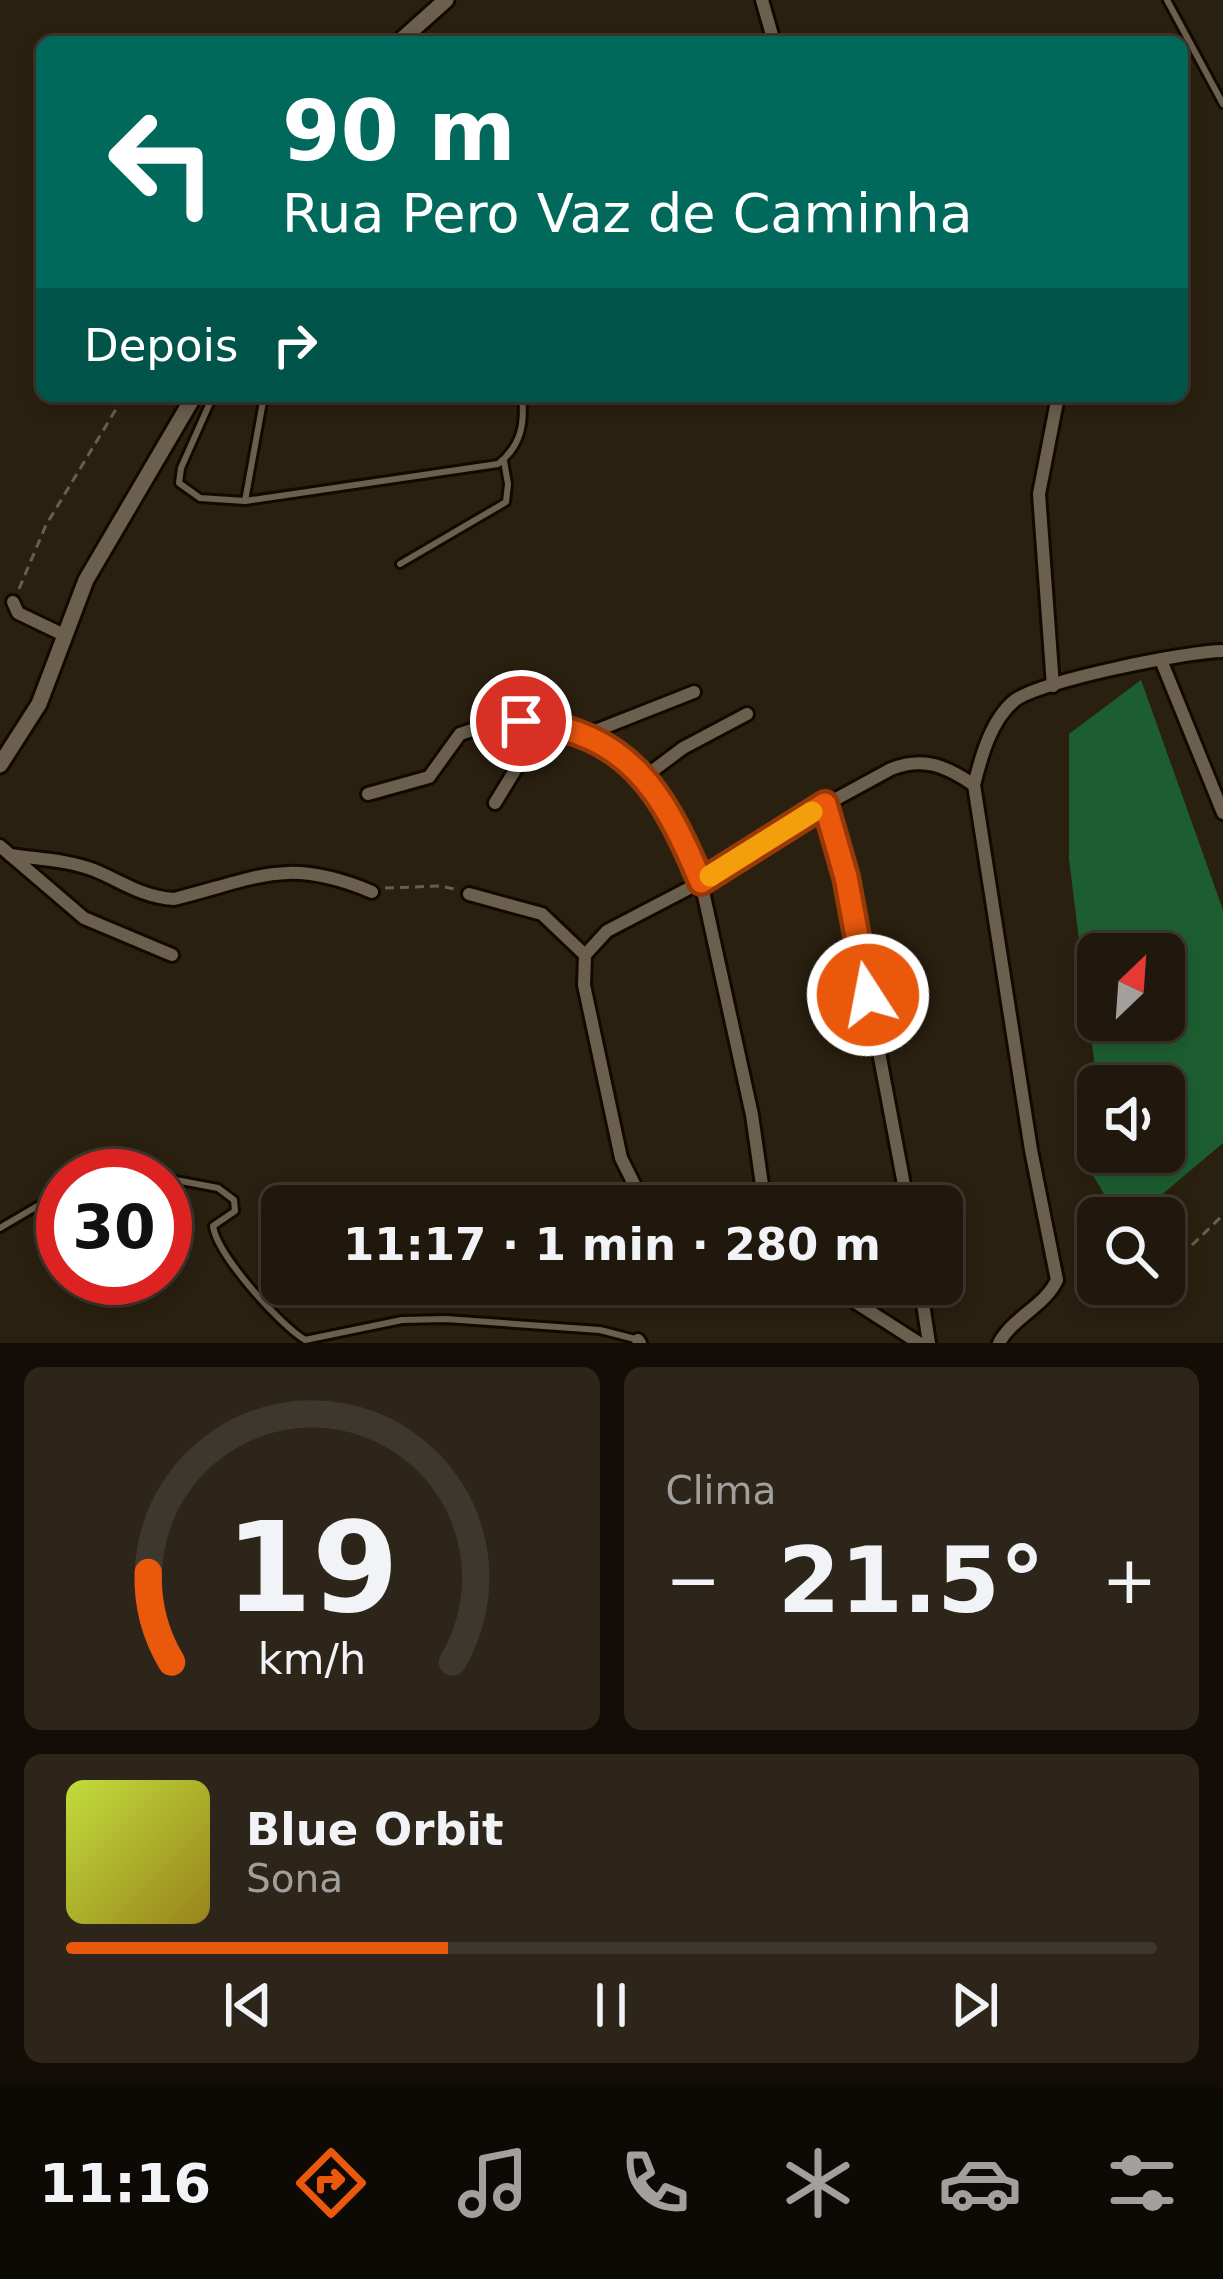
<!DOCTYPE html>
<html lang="pt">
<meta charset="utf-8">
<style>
body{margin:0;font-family:"DejaVu Sans",sans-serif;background:#2d251a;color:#f1f3f6;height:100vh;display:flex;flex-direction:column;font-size:45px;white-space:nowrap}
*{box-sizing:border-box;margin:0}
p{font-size:39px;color:#a2a09d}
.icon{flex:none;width:66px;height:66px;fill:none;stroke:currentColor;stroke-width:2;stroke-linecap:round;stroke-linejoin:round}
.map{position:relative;height:1343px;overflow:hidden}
.side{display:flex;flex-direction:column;gap:24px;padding:24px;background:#120d07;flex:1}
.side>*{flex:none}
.guide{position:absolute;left:36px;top:36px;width:1152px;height:366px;border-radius:18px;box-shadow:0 6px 18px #0003,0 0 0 3px #3d372d;background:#00695c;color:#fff;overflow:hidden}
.needle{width:78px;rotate:25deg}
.tools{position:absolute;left:1077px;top:933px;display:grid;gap:24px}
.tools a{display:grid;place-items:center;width:108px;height:108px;border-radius:18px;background:#20180c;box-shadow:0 6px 18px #0003,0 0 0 3px #3d372d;font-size:60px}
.speed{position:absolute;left:36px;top:1149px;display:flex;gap:24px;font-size:60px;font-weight:700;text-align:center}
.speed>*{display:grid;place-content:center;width:156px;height:156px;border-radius:50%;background:#20180c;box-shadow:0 6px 18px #0003,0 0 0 3px #3d372d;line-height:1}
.speed .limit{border:18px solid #d22;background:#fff;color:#111}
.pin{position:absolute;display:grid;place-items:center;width:102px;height:102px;color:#fff;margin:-51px;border:6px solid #fff;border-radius:50%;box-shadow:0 3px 12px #0007}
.me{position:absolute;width:132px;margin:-66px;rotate:349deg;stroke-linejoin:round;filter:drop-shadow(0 0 9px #0008)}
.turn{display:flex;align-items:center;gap:42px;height:252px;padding:0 48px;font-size:54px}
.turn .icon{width:156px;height:156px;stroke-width:2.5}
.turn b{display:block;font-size:84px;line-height:102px}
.then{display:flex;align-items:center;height:114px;padding:0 48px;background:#0003;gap:24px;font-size:45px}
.big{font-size:90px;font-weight:800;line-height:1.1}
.side .tile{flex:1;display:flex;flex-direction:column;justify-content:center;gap:18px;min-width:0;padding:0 42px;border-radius:18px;background:#2d251a}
.side .dial{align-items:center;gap:0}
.dial svg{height:312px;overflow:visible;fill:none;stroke:#3d372d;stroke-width:7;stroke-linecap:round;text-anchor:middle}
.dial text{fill:#f1f3f6;stroke:none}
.song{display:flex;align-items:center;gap:36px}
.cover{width:144px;height:144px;border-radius:18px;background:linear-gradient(135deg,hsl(70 70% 55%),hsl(50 70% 35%))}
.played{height:12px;border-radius:6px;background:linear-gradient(90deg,#ea580c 35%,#3d372d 35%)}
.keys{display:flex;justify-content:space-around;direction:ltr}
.heat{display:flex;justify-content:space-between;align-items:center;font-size:66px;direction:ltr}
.side .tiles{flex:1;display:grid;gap:24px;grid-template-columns:1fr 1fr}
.tile:last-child{grid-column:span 2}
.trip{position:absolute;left:261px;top:1185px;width:702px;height:120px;border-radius:18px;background:#20180c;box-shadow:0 6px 18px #0003,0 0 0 3px #3d372d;font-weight:800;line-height:120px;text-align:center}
.dock{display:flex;height:192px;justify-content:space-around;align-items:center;background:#0d0a05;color:#a2a09d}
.dock .icon{width:84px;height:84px}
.dock .on{color:#ea580c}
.dock b{font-size:54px;color:#f1f3f6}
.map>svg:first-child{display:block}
.forest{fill:#1d5e31;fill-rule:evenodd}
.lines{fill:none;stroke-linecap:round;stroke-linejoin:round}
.service-casing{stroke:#120a00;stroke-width:12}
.minor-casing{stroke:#120a00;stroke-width:18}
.tertiary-casing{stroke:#120a00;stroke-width:21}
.path{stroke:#675e50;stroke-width:3;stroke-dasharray:9 6;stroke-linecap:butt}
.service{stroke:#6b5f4d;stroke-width:6}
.minor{stroke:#6b5f4d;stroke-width:12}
.tertiary{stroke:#6b5f4d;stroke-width:15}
.route-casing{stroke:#983908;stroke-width:30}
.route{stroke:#ea580c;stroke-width:21}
.slow{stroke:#f59e0b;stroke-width:21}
</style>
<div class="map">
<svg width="1223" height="1343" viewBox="0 0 1223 1343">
<rect width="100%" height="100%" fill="#2a2010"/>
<!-- forest -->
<path class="forest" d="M1141,680L1223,910V1143L1134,1218L1107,1199L1087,1165L1096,1076L1069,859V734ZM1098,954H1164V1020H1098ZM1098,1086H1164V1152H1098Z"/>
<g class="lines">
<!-- service casing -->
<g class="service-casing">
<g id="service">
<polyline points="1167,0 1223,104"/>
<path d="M213,396L181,468L179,483L200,498L245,501L498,464C521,446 525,424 522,396"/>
<polyline points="245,501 264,396"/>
<polyline points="400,564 506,502 508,484 504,461"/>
<polyline points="110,1176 145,1176"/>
<path d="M165,1178L218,1188L234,1200L235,1211L213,1226C217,1255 280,1325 305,1340L402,1320L446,1319L600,1330L635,1339"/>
<polyline points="0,1228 63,1191"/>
</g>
</g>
<!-- minor casing -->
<g class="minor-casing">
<g id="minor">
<polyline points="762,0 774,42"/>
<polyline points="13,602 18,613 66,636"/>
<polyline points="1161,660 1223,813"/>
<polyline points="1053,686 1039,494 1058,396"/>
<polyline points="585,735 694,692"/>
<polyline points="643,778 683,748 747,714"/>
<polyline points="368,794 429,777 460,734 493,723 544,723 608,744 628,759 675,824 701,882 752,1115 765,1206"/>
<polyline points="495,803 544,723"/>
<polyline points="825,804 846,877 908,1206"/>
<polyline points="0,846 84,918 172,955"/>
<path d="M10,855C37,859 69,860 94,870C123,882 142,897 174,899C258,878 287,856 372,892"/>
<polyline points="469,894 542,914 585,955"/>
<path d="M654,1206L637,1190L621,1158L584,985L585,955L607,931L701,882L783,828L891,769C924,756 946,766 974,785"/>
<polyline points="827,1284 919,1343"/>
<polyline points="920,1284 929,1343"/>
<polyline points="638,1340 640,1343"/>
<path d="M999,1343C1013,1317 1045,1306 1057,1280L1031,1150L974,785C981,757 991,720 1014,701C1038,681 1189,651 1223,651"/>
</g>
</g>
<!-- tertiary casing -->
<g class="tertiary-casing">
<g id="tertiary">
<polyline points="399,42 446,0"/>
<polyline points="0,765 39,704 86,580 194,396"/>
</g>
</g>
<!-- path -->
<g class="path">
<polyline points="19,589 46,525 124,396"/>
<polyline points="385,888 440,886 459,890"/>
<polyline points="1192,1245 1223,1215"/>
</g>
<!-- service -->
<use href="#service" class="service"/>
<!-- minor -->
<use href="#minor" class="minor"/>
<!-- tertiary -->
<use href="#tertiary" class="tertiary"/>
</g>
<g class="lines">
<!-- route casing -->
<g class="route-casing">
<path id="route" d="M521,721C628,731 663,791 701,882L825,804L846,877L868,995"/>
</g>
<!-- route -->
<use href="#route" class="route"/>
<!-- slow -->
<polyline class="slow" points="710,876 812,812"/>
</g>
</svg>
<div class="tools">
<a><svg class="needle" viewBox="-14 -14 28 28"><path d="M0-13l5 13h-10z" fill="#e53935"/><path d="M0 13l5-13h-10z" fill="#a2a09d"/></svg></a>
<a><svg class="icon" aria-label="sound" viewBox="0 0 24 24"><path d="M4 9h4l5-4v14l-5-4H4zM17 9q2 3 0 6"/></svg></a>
<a><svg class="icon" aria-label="search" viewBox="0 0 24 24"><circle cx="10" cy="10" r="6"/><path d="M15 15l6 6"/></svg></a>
</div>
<div class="speed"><div class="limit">30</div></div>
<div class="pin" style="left:521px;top:721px;background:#d93025"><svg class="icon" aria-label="arrive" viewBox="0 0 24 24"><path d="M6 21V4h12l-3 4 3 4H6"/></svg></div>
<svg class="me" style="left:868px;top:995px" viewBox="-20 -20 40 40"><circle r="17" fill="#ea580c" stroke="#fff" stroke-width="3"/><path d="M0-11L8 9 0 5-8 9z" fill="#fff"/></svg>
<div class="trip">11:17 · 1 min · 280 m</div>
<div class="guide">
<div class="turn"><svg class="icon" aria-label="left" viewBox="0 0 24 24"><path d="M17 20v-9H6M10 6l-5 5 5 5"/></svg><div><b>90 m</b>Rua Pero Vaz de Caminha</div></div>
<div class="then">Depois<svg class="icon" aria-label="right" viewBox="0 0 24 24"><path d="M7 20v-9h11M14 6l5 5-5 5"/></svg></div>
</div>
</div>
<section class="side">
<div class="tiles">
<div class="tile dial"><svg viewBox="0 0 100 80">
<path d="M14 69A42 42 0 1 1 86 69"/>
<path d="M14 69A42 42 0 0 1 8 46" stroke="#ea580c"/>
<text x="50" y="56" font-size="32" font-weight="700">19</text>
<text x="50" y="72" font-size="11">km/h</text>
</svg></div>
<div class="tile"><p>Clima</p>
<div class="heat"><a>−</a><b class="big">21.5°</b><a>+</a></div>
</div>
<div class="tile">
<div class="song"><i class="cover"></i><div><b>Blue Orbit</b><p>Sona</p></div></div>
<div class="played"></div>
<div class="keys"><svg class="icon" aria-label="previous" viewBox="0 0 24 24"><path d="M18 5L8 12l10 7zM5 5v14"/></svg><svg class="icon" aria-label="pause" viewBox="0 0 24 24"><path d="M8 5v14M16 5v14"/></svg><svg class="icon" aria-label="next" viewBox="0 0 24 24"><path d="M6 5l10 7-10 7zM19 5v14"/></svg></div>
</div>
</div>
</section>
<nav class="dock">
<b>11:16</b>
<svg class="icon on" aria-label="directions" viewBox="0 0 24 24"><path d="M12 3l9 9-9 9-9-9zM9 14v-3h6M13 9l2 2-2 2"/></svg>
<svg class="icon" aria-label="music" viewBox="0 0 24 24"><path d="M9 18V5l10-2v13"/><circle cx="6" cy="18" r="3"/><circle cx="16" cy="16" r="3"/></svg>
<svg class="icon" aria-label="phone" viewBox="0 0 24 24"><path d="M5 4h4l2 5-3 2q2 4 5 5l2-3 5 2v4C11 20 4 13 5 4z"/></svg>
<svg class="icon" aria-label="climate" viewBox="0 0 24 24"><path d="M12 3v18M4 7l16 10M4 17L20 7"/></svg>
<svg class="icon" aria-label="car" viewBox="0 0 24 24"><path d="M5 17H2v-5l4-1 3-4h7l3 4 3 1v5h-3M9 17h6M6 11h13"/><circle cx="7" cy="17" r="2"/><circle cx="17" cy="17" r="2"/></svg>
<svg class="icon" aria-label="filters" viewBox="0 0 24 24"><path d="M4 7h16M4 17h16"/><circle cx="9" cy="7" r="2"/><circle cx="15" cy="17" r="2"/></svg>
</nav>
